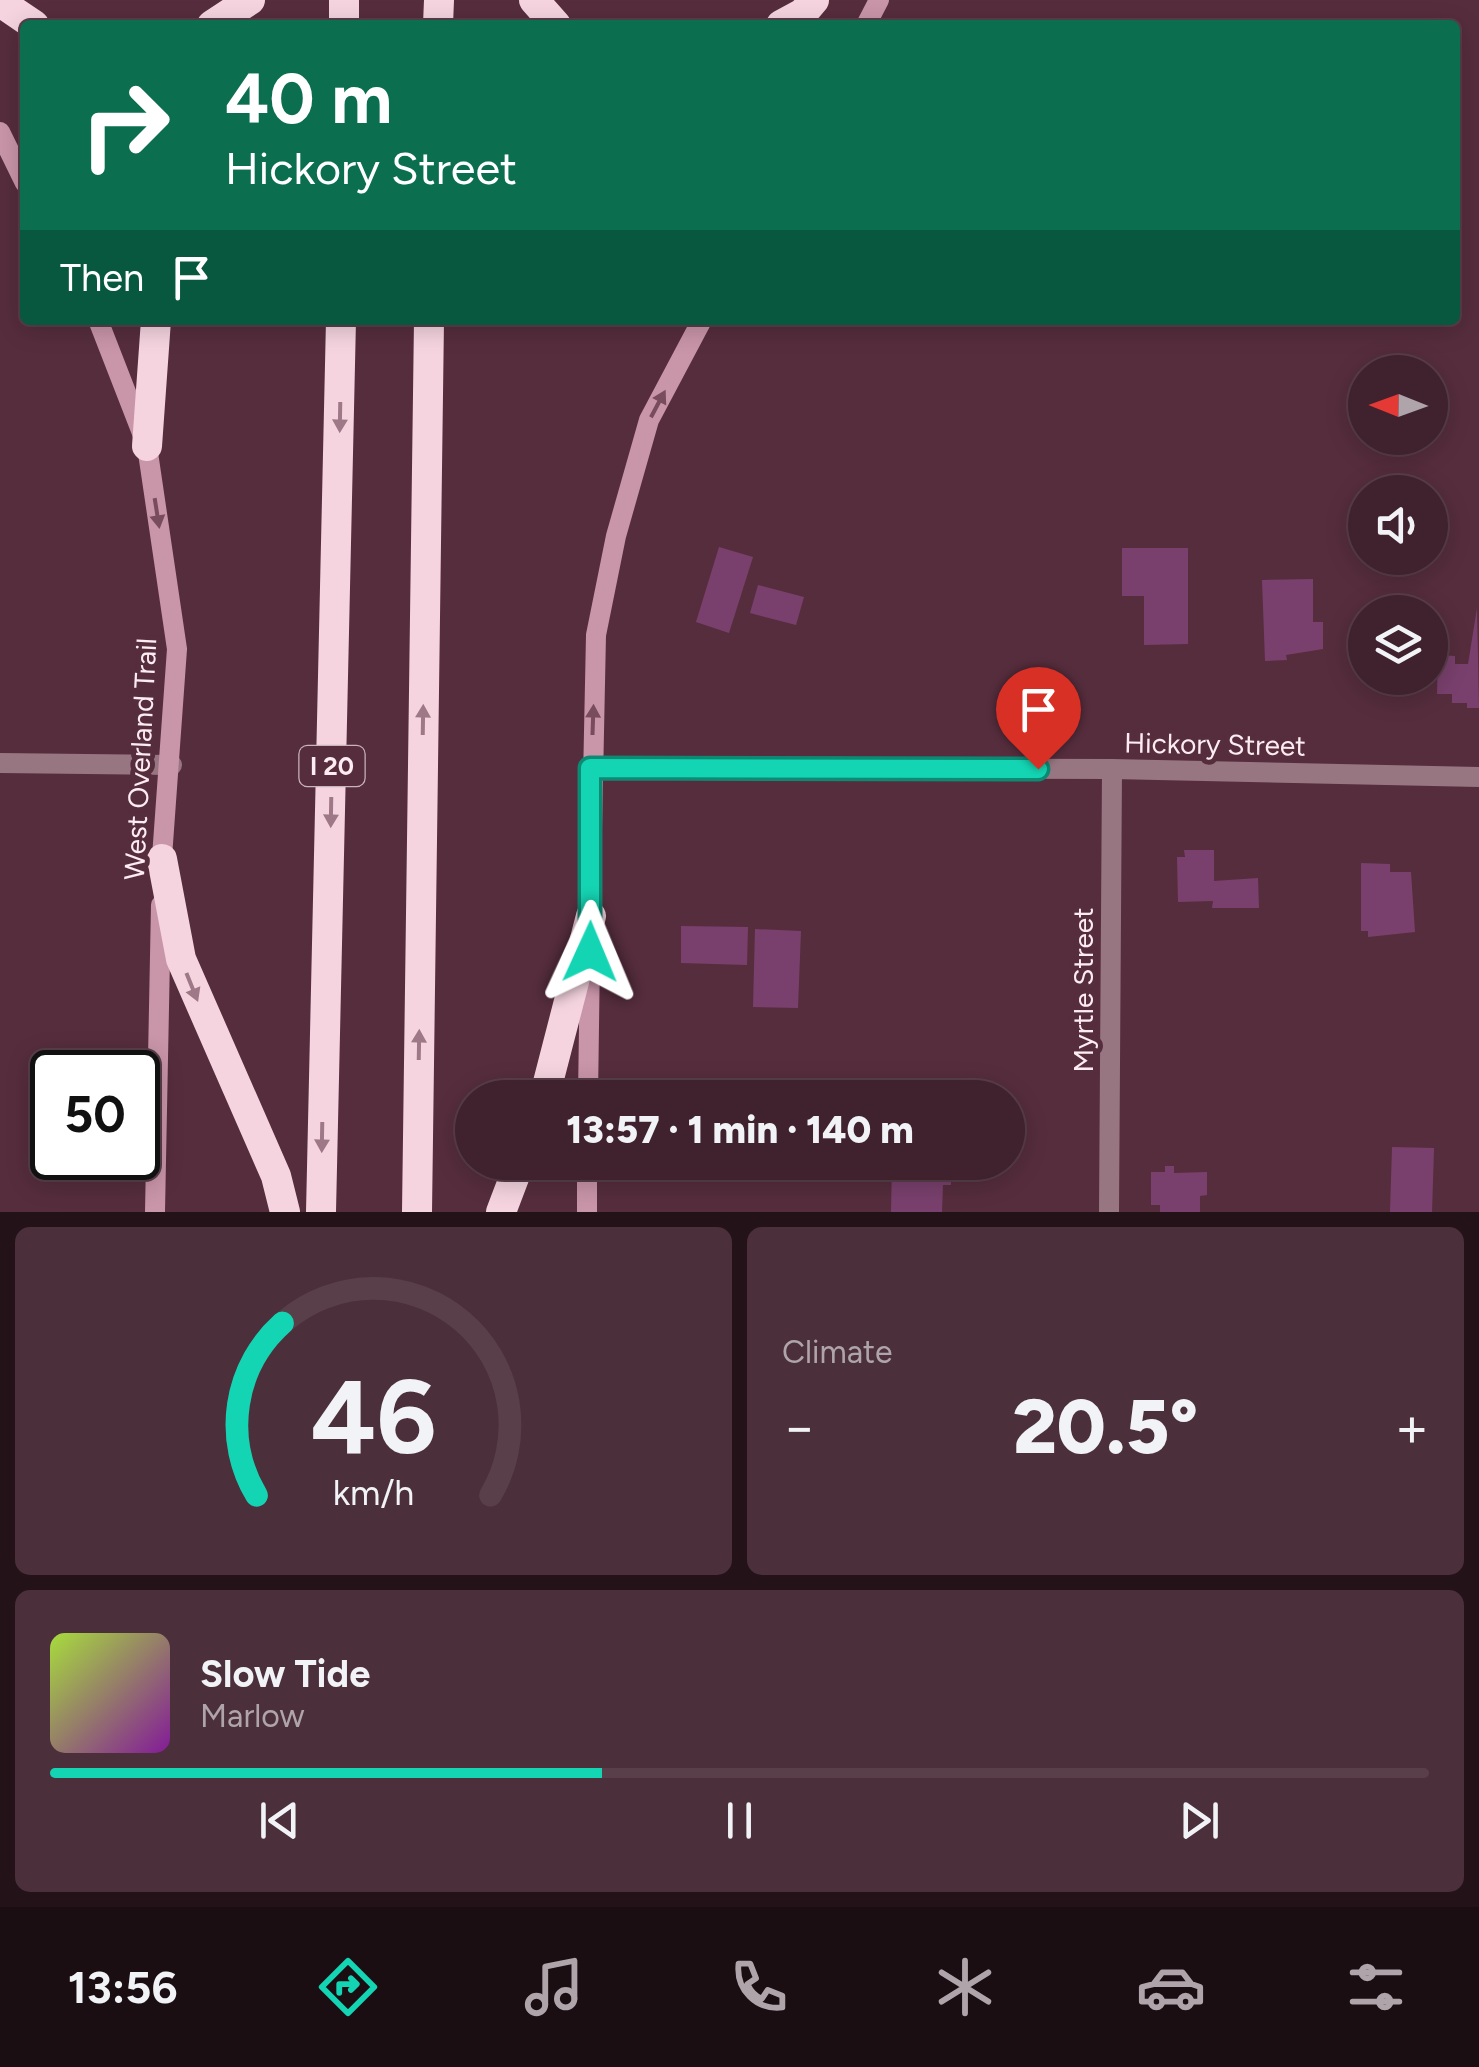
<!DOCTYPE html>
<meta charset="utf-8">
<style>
body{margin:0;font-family:Figtree,sans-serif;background:#4b2f3a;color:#f1f3f6;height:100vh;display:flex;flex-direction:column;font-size:38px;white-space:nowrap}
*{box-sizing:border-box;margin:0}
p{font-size:32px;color:#aea4aa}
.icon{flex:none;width:55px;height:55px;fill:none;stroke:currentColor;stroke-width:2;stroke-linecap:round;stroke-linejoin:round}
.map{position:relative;height:1212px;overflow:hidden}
.sheet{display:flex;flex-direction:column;gap:15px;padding:15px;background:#231319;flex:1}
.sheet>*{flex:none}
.banner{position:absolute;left:20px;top:20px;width:1440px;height:305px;border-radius:10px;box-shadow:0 5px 25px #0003,0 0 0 2px #593f4a;background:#0b6e4f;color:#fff;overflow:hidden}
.needle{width:65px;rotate:271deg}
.controls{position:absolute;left:1348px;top:355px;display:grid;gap:20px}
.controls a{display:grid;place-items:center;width:100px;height:100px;border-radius:50%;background:#40222e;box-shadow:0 5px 25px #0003,0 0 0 2px #593f4a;font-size:50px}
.speed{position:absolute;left:30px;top:1050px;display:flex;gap:20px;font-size:50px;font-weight:700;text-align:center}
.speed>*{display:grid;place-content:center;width:130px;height:130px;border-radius:50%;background:#40222e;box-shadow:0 5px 25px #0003,0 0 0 2px #593f4a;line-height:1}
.speed .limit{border:5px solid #111;border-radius:15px;background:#fff;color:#111}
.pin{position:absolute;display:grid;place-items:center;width:85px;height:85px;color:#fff;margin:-102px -42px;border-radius:50% 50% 50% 0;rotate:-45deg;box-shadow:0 0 10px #0007}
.pin .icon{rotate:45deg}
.me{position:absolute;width:110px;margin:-55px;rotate:1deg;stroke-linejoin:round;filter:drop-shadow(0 0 8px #0008)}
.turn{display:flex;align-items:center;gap:35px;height:210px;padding:0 40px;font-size:45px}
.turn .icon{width:130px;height:130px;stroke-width:2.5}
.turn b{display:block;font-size:70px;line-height:85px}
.then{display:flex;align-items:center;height:95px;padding:0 40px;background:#0003;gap:20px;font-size:38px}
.big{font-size:75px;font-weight:800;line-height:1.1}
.sheet .tile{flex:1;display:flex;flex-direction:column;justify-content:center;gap:15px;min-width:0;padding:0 35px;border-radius:15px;background:#4b2f3a}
.sheet .dial{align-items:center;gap:0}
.dial svg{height:260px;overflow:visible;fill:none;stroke:#593f4a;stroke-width:7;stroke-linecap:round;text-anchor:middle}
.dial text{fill:#f1f3f6;stroke:none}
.song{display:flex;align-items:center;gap:30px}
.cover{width:120px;height:120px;border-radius:15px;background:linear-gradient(135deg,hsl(80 70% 55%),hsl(290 70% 35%))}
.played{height:10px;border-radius:5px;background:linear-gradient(90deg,#14d5b3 40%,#593f4a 40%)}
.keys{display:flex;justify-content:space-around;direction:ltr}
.heat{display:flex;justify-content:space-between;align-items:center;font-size:55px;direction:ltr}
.sheet .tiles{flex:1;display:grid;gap:15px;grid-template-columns:1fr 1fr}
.tile:last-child{grid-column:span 2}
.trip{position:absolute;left:455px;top:1080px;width:570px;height:100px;border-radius:50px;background:#40222e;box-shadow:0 5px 25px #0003,0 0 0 2px #593f4a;font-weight:800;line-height:100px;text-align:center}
.tab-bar{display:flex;height:160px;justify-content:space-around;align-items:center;background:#1a0e12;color:#aea4aa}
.tab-bar .icon{width:70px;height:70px}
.tab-bar .current{color:#14d5b3}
.tab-bar b{font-size:45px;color:#f1f3f6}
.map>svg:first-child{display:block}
.building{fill:#79406d}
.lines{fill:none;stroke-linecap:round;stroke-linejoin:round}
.street{stroke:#977681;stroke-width:20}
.secondary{stroke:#c995a8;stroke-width:20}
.highway{stroke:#f5d4df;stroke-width:30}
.oneway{fill:#784c5d}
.oneway2{fill:#9e7886}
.route-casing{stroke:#0d8a74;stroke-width:25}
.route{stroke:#14d5b3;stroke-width:18}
.labels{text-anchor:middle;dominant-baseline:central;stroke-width:10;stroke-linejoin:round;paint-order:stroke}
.shield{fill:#562d3d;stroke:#cbb3bc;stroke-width:2.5}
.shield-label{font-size:25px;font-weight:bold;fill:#fdecf2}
.street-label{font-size:28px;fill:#fdecf2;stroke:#562d3d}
</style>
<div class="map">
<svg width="1479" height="1212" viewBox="0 0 1479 1212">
<rect width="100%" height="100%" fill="#562d3d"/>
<!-- building -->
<g class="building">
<polygon points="719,547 753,557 729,633 696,622"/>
<polygon points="1122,548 1188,548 1188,644 1144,645 1144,596 1122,596"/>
<polygon points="1313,579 1313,622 1323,622 1323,649 1286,655 1287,660 1265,661 1262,580"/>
<polygon points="758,585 804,597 796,625 750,613"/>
<polygon points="1477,608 1479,708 1467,708 1467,703 1452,703 1452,694 1437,694 1438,655 1455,656 1455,664 1468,664"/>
<polygon points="1184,850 1214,850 1214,881 1258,878 1259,908 1212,908 1213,901 1178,902 1177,857 1185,857"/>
<polygon points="1361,863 1390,864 1390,872 1411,872 1415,932 1368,937 1368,931 1361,931"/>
<polygon points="681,926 748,927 747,965 681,963"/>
<polygon points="755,929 801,931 798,1008 753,1007"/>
<polygon points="1392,1147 1434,1148 1432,1212 1390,1212"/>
<polygon points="892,1162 951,1162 951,1185 943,1185 942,1212 891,1212"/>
<polygon points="1165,1166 1174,1166 1174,1173 1207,1172 1207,1195 1200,1196 1200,1212 1160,1212 1160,1205 1151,1205 1151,1172 1165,1172"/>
</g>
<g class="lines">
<!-- street -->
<g class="street">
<polyline points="0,763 172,765"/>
<polyline points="591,768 1112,769 1479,777"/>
<polyline points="1109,1212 1112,769"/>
</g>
<!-- secondary -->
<g class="secondary">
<polyline points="866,25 879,0"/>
<polyline points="0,132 25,183"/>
<polyline points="98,320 147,446 177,649 161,871"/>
<polyline points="590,926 596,635 616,536 649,420 702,320"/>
<polyline points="588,1098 590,955"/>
<polyline points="155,1212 161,905"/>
<polyline points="587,1212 587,1162"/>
</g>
<!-- highway -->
<g class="highway">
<polyline points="534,0 556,25"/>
<polyline points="0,2 34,25"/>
<polyline points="212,25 250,0"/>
<polyline points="344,25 344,0"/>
<polyline points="438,25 439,0"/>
<polyline points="781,25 803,13 814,0"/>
<polyline points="147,446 156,320"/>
<polyline points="162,859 181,959 276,1176 285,1212"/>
<polyline points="544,1098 591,916"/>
<polyline points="321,1212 341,320"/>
<polyline points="417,1212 429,320"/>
<polyline points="501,1212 520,1162"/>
</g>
</g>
<!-- one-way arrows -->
<defs><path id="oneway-solid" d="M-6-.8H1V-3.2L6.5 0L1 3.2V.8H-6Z" transform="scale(2.5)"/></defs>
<g class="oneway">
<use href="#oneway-solid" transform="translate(658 404) rotate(-62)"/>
<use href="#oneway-solid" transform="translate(157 513) rotate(81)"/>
<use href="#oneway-solid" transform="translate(593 720) rotate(-88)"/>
</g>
<g class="oneway2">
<use href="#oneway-solid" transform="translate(340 417) rotate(91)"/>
<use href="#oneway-solid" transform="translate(423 720) rotate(-89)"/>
<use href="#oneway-solid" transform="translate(331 812) rotate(91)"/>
<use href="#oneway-solid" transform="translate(192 987) rotate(68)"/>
<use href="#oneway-solid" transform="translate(419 1045) rotate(-89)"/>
<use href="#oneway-solid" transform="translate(322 1137) rotate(91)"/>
</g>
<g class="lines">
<!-- route casing -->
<g class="route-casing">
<polyline id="route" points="590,952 590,768 1038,769"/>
</g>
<!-- route -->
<use href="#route" class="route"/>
</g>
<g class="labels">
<!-- shield labels -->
<rect class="shield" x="299.5" y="746" width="65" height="40" rx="8"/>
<g class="shield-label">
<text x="332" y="766">I 20</text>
</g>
<!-- street labels -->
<g class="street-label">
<text transform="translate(1215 744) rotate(1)">Hickory Street</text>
<text transform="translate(140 759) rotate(-87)">West Overland Trail</text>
<text transform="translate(1083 990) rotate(-90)">Myrtle Street</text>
</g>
</g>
</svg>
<div class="controls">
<a><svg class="needle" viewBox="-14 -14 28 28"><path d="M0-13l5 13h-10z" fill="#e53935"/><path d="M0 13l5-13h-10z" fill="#aea4aa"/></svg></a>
<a><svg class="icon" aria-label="sound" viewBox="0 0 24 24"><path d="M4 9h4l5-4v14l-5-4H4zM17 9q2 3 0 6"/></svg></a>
<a><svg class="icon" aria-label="layers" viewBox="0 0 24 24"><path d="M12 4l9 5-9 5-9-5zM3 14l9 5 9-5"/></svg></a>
</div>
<div class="speed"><div class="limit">50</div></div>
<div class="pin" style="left:1038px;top:769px;background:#d93025"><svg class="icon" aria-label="arrive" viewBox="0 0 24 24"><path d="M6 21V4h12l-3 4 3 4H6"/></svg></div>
<svg class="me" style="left:590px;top:952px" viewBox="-20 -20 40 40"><path d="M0-17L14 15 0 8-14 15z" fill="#14d5b3" stroke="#fff" stroke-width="4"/></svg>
<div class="trip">13:57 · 1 min · 140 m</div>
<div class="banner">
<div class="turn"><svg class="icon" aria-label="right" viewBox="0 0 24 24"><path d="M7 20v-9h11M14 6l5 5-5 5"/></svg><div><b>40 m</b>Hickory Street</div></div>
<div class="then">Then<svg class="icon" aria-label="arrive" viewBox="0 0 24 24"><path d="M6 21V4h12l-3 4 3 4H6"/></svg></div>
</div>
</div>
<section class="sheet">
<div class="tiles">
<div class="tile dial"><svg viewBox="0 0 100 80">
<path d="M14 69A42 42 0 1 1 86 69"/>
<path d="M14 69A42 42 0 0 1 22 16" stroke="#14d5b3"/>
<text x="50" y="56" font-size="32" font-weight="700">46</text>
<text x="50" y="72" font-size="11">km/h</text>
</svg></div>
<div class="tile"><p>Climate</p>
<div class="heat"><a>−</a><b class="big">20.5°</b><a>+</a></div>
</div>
<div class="tile">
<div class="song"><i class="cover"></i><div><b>Slow Tide</b><p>Marlow</p></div></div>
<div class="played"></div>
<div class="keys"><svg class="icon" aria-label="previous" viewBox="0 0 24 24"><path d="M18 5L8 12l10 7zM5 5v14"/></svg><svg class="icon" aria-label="pause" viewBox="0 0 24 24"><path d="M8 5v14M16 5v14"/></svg><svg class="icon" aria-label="next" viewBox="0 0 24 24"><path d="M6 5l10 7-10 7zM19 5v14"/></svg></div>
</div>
</div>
</section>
<nav class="tab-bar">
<b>13:56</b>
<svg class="icon current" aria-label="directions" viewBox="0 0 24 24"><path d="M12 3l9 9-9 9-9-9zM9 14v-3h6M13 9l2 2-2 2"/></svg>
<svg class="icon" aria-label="music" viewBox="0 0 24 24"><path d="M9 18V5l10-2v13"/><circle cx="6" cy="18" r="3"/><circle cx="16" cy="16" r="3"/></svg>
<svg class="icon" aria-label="phone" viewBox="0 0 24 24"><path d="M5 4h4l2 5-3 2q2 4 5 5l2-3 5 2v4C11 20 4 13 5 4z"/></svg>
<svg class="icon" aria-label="climate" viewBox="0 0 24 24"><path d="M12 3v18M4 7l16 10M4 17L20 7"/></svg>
<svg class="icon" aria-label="car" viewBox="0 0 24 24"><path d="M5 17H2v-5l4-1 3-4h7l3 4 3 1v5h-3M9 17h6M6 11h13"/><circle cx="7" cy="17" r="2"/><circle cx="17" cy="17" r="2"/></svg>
<svg class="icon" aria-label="filters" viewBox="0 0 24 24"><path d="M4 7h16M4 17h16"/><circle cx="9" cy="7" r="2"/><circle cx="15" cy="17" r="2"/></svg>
</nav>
